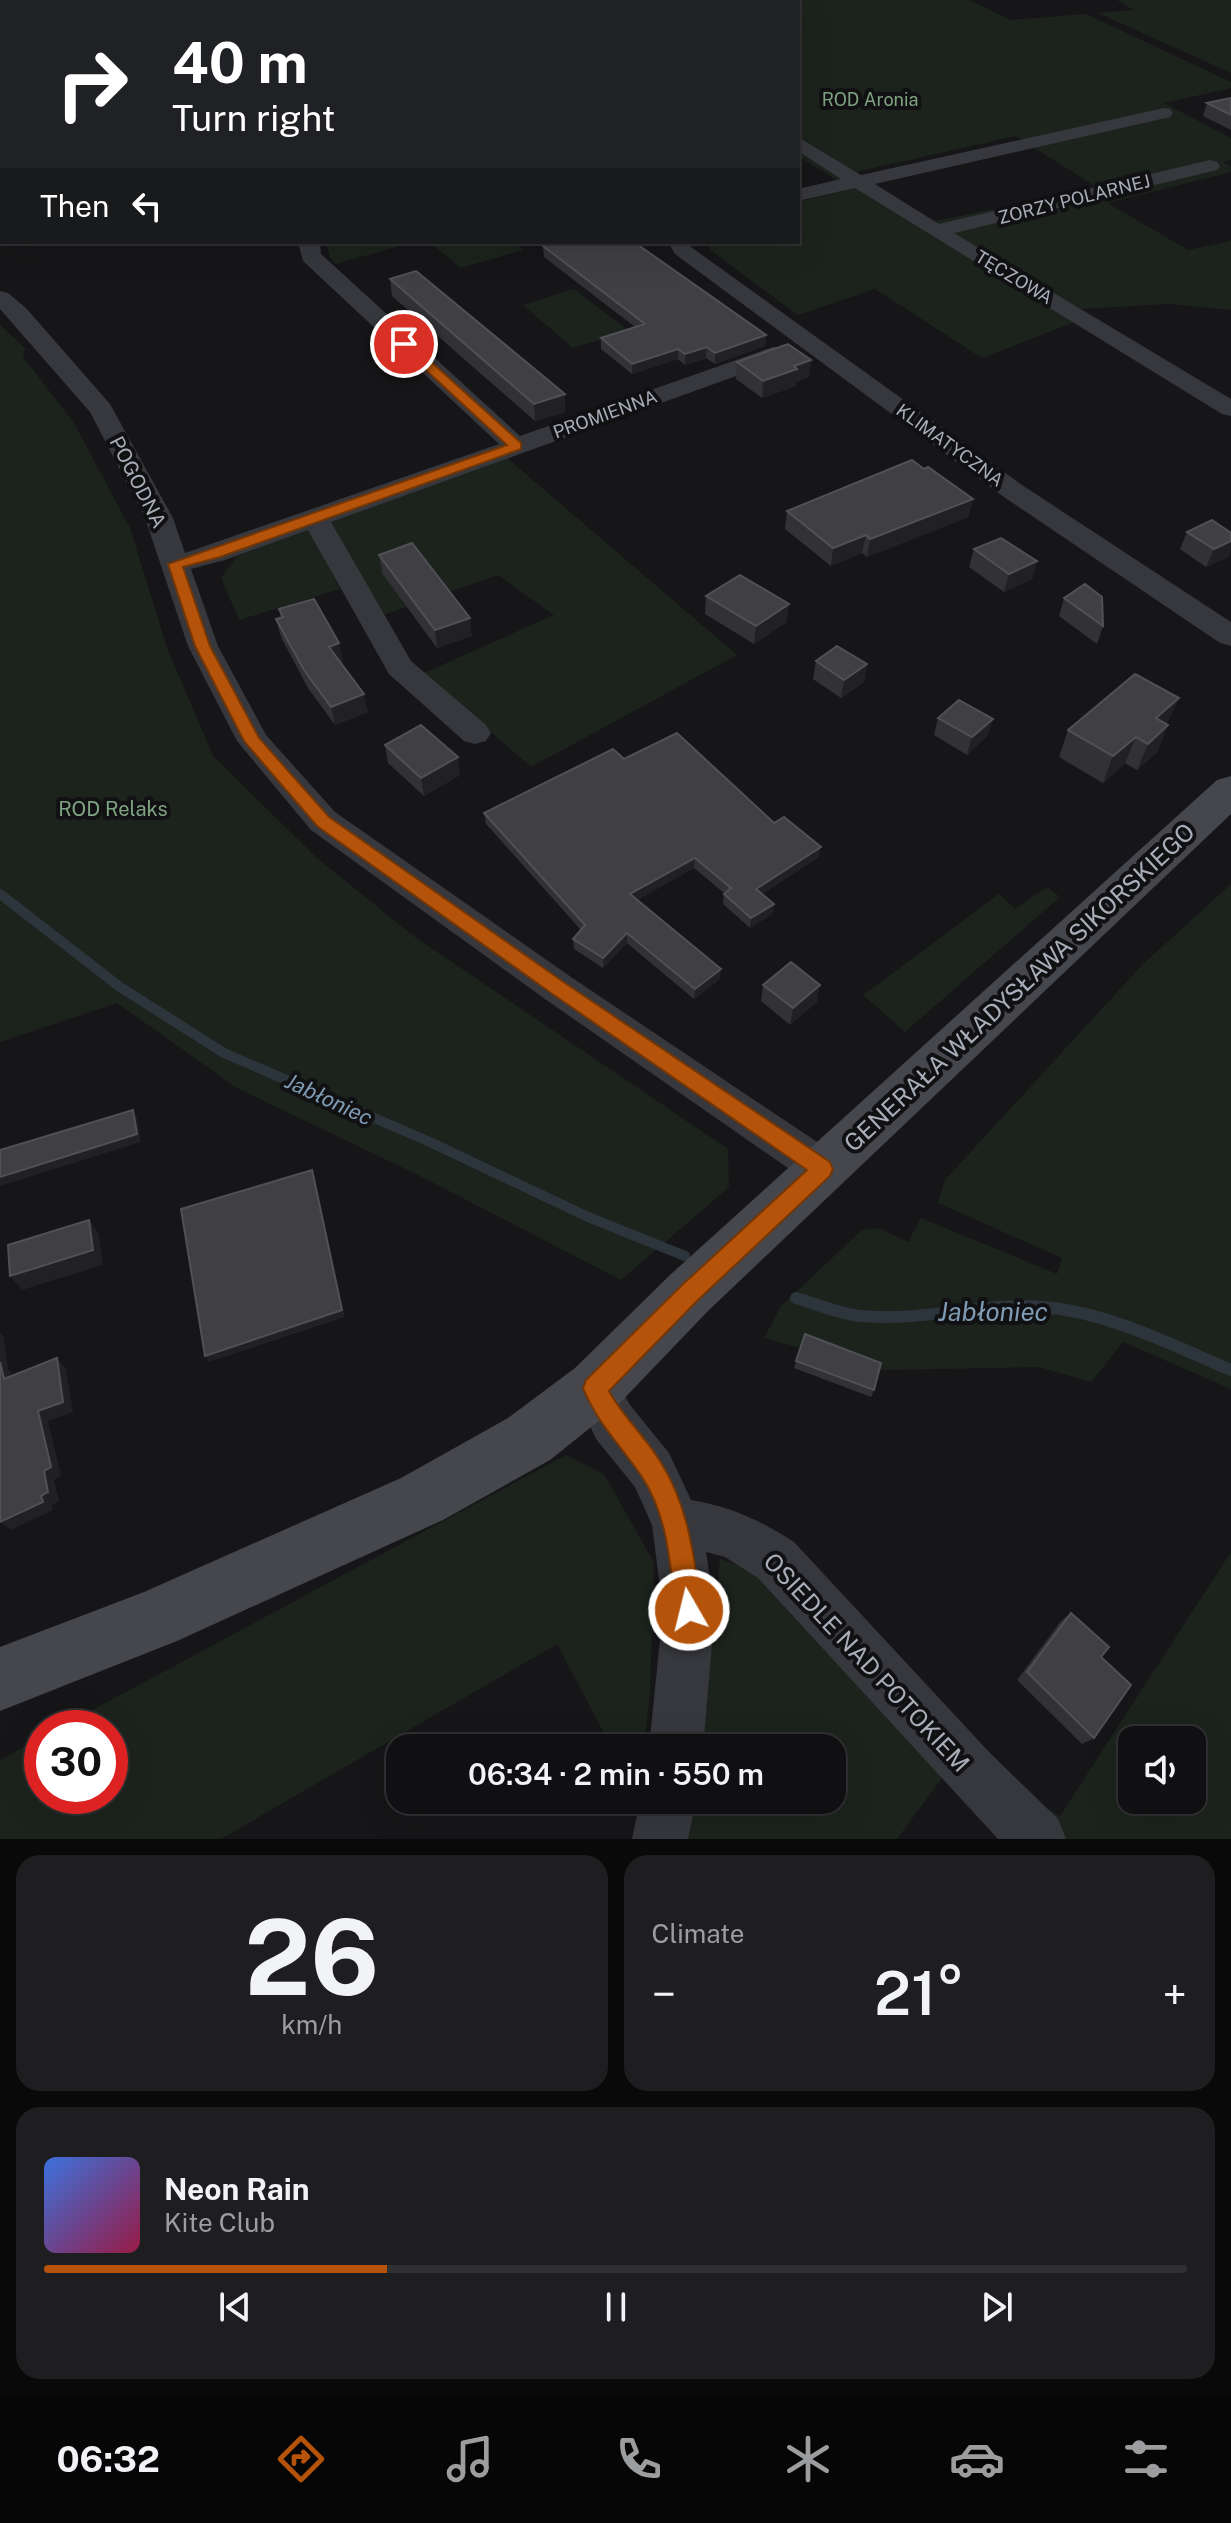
<!DOCTYPE html>
<meta charset="utf-8">
<style>
body{margin:0;font-family:"Public Sans",sans-serif;background:#1e1e20;color:#f1f3f6;height:100vh;display:flex;flex-direction:column;font-size:30px;white-space:nowrap}
*{box-sizing:border-box;margin:0}
p{font-size:26px;color:#9c9d9f}
.icon{flex:none;width:44px;height:44px;fill:none;stroke:currentColor;stroke-width:2;stroke-linecap:round;stroke-linejoin:round}
.map{position:relative;height:1839px;overflow:hidden}
.panel{display:flex;flex-direction:column;gap:16px;padding:16px;background:#09090a;flex:1}
.panel>*{flex:none}
.guide{position:absolute;left:0px;top:0px;width:800px;height:244px;box-shadow:0 8px 32px #0002,0 0 0 2px #303032;background:#202124;color:#fff;overflow:hidden}
.tools{position:absolute;left:1118px;top:1726px;display:grid;gap:16px}
.tools a{display:grid;place-items:center;width:88px;height:88px;border-radius:16px;background:#101012;box-shadow:0 8px 32px #0002,0 0 0 2px #303032;font-size:40px}
.speed{position:absolute;left:24px;top:1710px;display:flex;gap:16px;font-size:40px;font-weight:700;text-align:center}
.speed>*{display:grid;place-content:center;width:104px;height:104px;border-radius:50%;background:#101012;box-shadow:0 8px 32px #0002,0 0 0 2px #303032;line-height:1}
.speed .limit{border:12px solid #d22;background:#fff;color:#111}
.pin{position:absolute;display:grid;place-items:center;width:68px;height:68px;color:#fff;margin:-34px;border:4px solid #fff;border-radius:50%;box-shadow:0 2px 8px #0007}
.me{position:absolute;width:88px;margin:-44px;rotate:352deg;stroke-linejoin:round;filter:drop-shadow(0 0 6px #0008)}
.turn{display:flex;align-items:center;gap:28px;height:168px;padding:0 40px;font-size:36px}
.turn .icon{width:104px;height:104px;stroke-width:2.5}
.turn b{display:block;font-size:56px;line-height:68px}
.then{display:flex;align-items:center;height:76px;padding:0 40px;background:#0003;gap:16px;font-size:30px}
.big{font-size:60px;font-weight:600;line-height:1.1}
.panel .card{flex:1;display:flex;flex-direction:column;justify-content:center;gap:12px;min-width:0;padding:0 28px;border-radius:24px;background:#1e1e20}
.panel .dial{align-items:center;gap:0}
.dial b{font-size:104px;line-height:1}
.song{display:flex;align-items:center;gap:24px}
.cover{width:96px;height:96px;border-radius:12px;background:linear-gradient(135deg,hsl(220 70% 55%),hsl(340 70% 35%))}
.played{height:8px;border-radius:4px;background:linear-gradient(90deg,#b45309 30%,#303032 30%)}
.keys{display:flex;justify-content:space-around;direction:ltr}
.heat{display:flex;justify-content:space-between;align-items:center;font-size:44px;direction:ltr}
.panel .tiles{flex:1;display:grid;gap:16px;grid-template-columns:1fr 1fr}
.card:last-child{grid-column:span 2}
.trip{position:absolute;left:386px;top:1734px;width:460px;height:80px;border-radius:24px;background:#101012;box-shadow:0 8px 32px #0002,0 0 0 2px #303032;font-weight:600;line-height:80px;text-align:center}
.menu{display:flex;height:128px;justify-content:space-around;align-items:center;background:#060607;color:#9c9d9f}
.menu .icon{width:56px;height:56px}
.menu .on{color:#b45309}
.menu b{font-size:36px;color:#f1f3f6}
.map>svg:first-child{display:block}
.green{fill:#1c231d;fill-rule:evenodd}
.lines{fill:none;stroke-linecap:round;stroke-linejoin:round}
.stream-far1{stroke:#2c353c;stroke-width:10}
.stream{stroke:#2c353c;stroke-width:12}
.street{fill:#37383d;fill-rule:evenodd}
.secondary{fill:#45474d;fill-rule:evenodd}
.wall{fill:#323236}
.shaded-wall{fill:#212124}
.building{fill:#3f3f44;stroke:#4f5156;stroke-width:2}
.route{fill:#b45309;stroke:#753606;stroke-width:2}
.labels{text-anchor:middle;dominant-baseline:central;stroke-width:8;stroke-linejoin:round;paint-order:stroke}
.far-park-label{font-size:18px;fill:#7fa381;stroke:#111113}
.far-street-label{font-size:18px;fill:#a8adb8;stroke:#111113}
.street-label{font-size:20px;fill:#a8adb8;stroke:#111113}
.park-label{font-size:20px;fill:#7fa381;stroke:#111113}
.water-label{font-size:22px;font-style:italic;fill:#7f9bb3;stroke:#111113}
.near-street-label{font-size:24px;fill:#a8adb8;stroke:#111113}
.near-water-label{font-size:26px;font-style:italic;fill:#7f9bb3;stroke:#111113}
</style>
<div class="map">
<svg width="1231" height="1839" viewBox="0 0 1231 1839">
<rect width="100%" height="100%" fill="#161618"/>
<!-- green -->
<g class="green">
<polygon points="560,0 969,0 1011,20 1086,14 1231,82 1231,88 1164,103 1231,138 1231,160 1223,162 1231,167 1231,172 1108,203 1188,250 1231,241 1231,310 1168,304 1081,309 932,222 1096,187 1016,136 856,172 798,137 798,2"/>
<polygon points="1117,0 1231,0 1231,73 1098,13 1134,10"/>
<polygon points="798,151 1075,322 982,358 875,289 798,315 710,250 710,242 798,242 798,202 851,189 798,156"/>
<polygon points="326,242 414,242 336,264 330,257"/>
<polygon points="429,242 513,242 523,250 461,268"/>
<polygon points="574,289 629,331 573,348 523,305"/>
<polygon points="0,325 25,348 23,357 74,423 130,528 167,648 213,756 316,857 412,935 728,1149 729,1187 621,1280 418,1175 237,1088 117,1003 0,1042"/>
<polygon points="506,457 737,655 531,767 424,673 554,615 498,575 383,615 330,521"/>
<polygon points="310,529 340,589 239,620 221,578 237,556"/>
<polygon points="1231,884 1231,1389 1123,1342 1091,1382 1039,1367 884,1370 764,1338 781,1306 862,1230 879,1228 908,1242 921,1218 1057,1274 1062,1258 938,1203 945,1180 1142,965"/>
<polygon points="1047,887 1060,897 905,1032 863,995 999,894 1015,909"/>
<polygon points="566,1455 604,1474 654,1563 650,1691 644,1748 612,1748 557,1644 221,1839 0,1839 0,1760 42,1737 42,1796 110,1796 110,1728 59,1728"/>
<path d="M1231,1552V1839H1056L980,1768L1060,1816ZM1132,1740H1192V1800H1132Z"/>
<polygon points="720,1559 758,1571 945,1774 897,1839 687,1839 694,1800 832,1800 832,1748 702,1748"/>
</g>
<g class="lines">
<!-- stream-far1 -->
<polyline class="stream-far1" points="0,894 120,987 224,1053 430,1142 588,1217 685,1256"/>
<!-- stream -->
<path class="stream" d="M796,1298C817,1304 839,1314 861,1316C923,1322 983,1302 1045,1307C1110,1313 1172,1345 1231,1370"/>
<!-- street -->
<g class="street">
<polygon points="140,0 156,0 139,2"/>
<polygon points="1164,108 1170,109 1173,113 1170,117 875,184 939,224 1210,160 1217,162 1220,166 1217,170 954,233 1231,399 1231,416 1222,414 855,188 798,201 798,189 841,179 798,151 798,137 861,175"/>
<rect x="0" y="175" width="2" height="12"/>
<polygon points="298,242 320,242 321,254 520,436 773,347 789,347 793,352 789,357 331,522 411,661 486,725 491,733 486,741 475,744 464,741 389,674 308,530 225,560 191,569 218,646 266,735 335,812 571,977 838,1156 844,1169 838,1182 823,1188 808,1182 545,999 311,830 237,741 188,646 145,518 90,412 0,309 0,291 8,293 26,308 110,404 173,518 185,553 499,444 303,261"/>
<polygon points="668,242 690,242 691,247 1022,485 1231,622 1231,646 1220,643 1004,497 675,254"/>
<path d="M595,1365L611,1372L630,1405L669,1453L691,1500C729,1506 762,1521 794,1542L990,1753L1058,1819L1066,1839H998L758,1578L725,1557L706,1552L715,1610L703,1748H649L663,1610L652,1525L635,1487L596,1439L572,1388L579,1372Z"/>
<polygon points="640,1800 696,1800 688,1839 632,1839"/>
</g>
<!-- secondary -->
<polygon class="secondary" points="1231,776 1231,814 708,1311 615,1408 550,1460 443,1520 177,1641 0,1711 0,1647 144,1592 401,1478 508,1418 575,1368 670,1275 1217,780"/>
</g>
<!-- wall -->
<g class="wall">
<polygon points="1231,98 1231,130 1203,116 1207,103"/>
<polygon points="543,246 766,335 765,346 715,364 706,358 685,365 678,359 632,374 601,349 601,338 635,327 544,257"/>
<polygon points="390,279 565,412 535,421 392,296"/>
<polygon points="811,360 809,377 796,382 796,386 762,398 736,379 737,362"/>
<polygon points="973,499 968,517 867,557 862,553 831,566 785,529 787,511"/>
<polygon points="1187,532 1230,556 1206,567 1180,549"/>
<polygon points="974,549 1037,561 1032,579 1004,592 969,567"/>
<polygon points="379,555 472,636 437,648 382,573"/>
<polygon points="706,596 787,622 754,644 705,614"/>
<polygon points="1064,598 1103,626 1097,644 1059,616"/>
<polygon points="279,609 343,661 341,662 368,712 335,725 308,688 281,637 276,619 281,618"/>
<polygon points="816,661 867,664 864,682 841,698 813,679"/>
<polygon points="938,718 993,719 987,736 967,755 934,735"/>
<polygon points="1167,724 1168,725 1157,752 1137,770 1125,763 1103,783 1059,757 1068,730"/>
<polygon points="385,745 460,775 424,796 388,763"/>
<polygon points="624,759 774,823 819,857 762,894 774,904 772,914 750,928 723,904 724,893 694,868 637,900 720,979 694,999 627,943 603,968 574,949 573,939 581,930 486,824 484,813"/>
<polygon points="763,985 817,1002 790,1025 761,1001"/>
<polygon points="805,1334 874,1390 871,1397 794,1368"/>
<polygon points="1071,1613 1094,1738 1082,1744 1017,1680 1061,1621"/>
</g>
<!-- shaded-wall -->
<g class="shaded-wall">
<polygon points="766,335 765,346 715,364 715,353"/>
<polygon points="707,347 706,358 685,365 685,354"/>
<polygon points="678,349 678,359 632,374 632,364"/>
<polygon points="811,360 809,377 796,382 796,386 762,398 763,381 794,366"/>
<polygon points="565,394 565,412 535,421 534,404"/>
<polygon points="973,499 968,517 867,557 870,539"/>
<polygon points="866,535 862,553 831,566 833,548"/>
<polygon points="1231,541 1230,556 1206,567 1214,549"/>
<polygon points="1037,561 1032,579 1004,592 1009,574"/>
<polygon points="789,604 787,622 754,644 756,626"/>
<polygon points="470,618 472,636 437,648 435,630"/>
<polygon points="339,643 343,661 333,665 329,647"/>
<polygon points="867,664 864,682 841,698 844,680"/>
<polygon points="364,694 368,712 335,725 331,707"/>
<polygon points="1179,698 1167,724 1156,718"/>
<polygon points="993,719 987,736 967,755 972,737"/>
<polygon points="1168,725 1157,752 1137,770 1148,744"/>
<polygon points="1136,737 1125,763 1103,783 1113,756"/>
<polygon points="458,757 460,775 424,796 421,778"/>
<polygon points="821,847 819,857 754,899 756,889"/>
<polygon points="695,858 694,868 630,904 630,894"/>
<polygon points="774,904 772,914 750,928 751,918"/>
<polygon points="627,933 627,943 603,968 603,958"/>
<polygon points="721,969 720,979 694,999 695,989"/>
<polygon points="820,985 817,1002 790,1025 793,1008"/>
<polygon points="133,1110 137,1118 141,1142 0,1186 0,1177"/>
<polygon points="312,1170 315,1178 345,1317 209,1362 205,1356"/>
<polygon points="89,1220 99,1234 103,1265 22,1290 10,1276"/>
<polygon points="0,1333 4,1337 8,1369 11,1372 14,1389 4,1379 0,1365"/>
<polygon points="57,1358 66,1369 73,1412 48,1421 61,1476 54,1480 59,1501 52,1505 53,1510 11,1530 0,1522 41,1496 44,1471 38,1411"/>
</g>
<!-- building -->
<g class="building">
<polygon points="1231,98 1231,115 1207,103"/>
<polygon points="559,242 634,242 766,335 715,353 707,347 685,354 678,349 632,364 601,338 645,324 543,246"/>
<polygon points="416,271 565,394 534,404 390,279"/>
<polygon points="788,344 811,360 794,366 797,369 763,381 737,362"/>
<polygon points="912,460 924,469 928,467 973,499 870,539 866,535 833,548 787,511"/>
<polygon points="1212,520 1231,533 1231,541 1214,549 1187,532"/>
<polygon points="1001,538 1037,561 1009,574 974,549"/>
<polygon points="412,543 470,618 435,630 379,555"/>
<polygon points="740,575 789,604 756,626 706,596"/>
<polygon points="1085,584 1102,597 1103,626 1064,598"/>
<polygon points="314,599 339,643 329,647 364,694 331,707 304,670 276,619 283,617 279,609"/>
<polygon points="837,646 867,664 844,680 816,661"/>
<polygon points="1135,674 1179,698 1156,718 1168,725 1148,744 1136,737 1113,756 1068,730"/>
<polygon points="959,700 993,719 972,737 938,718"/>
<polygon points="421,725 458,757 421,778 385,745"/>
<polygon points="677,733 774,823 784,817 821,847 756,889 774,904 751,918 724,894 731,888 695,858 630,894 721,969 695,989 627,933 603,958 573,939 585,925 484,813 613,749 624,759"/>
<polygon points="791,962 820,985 793,1008 763,985"/>
<polygon points="133,1110 137,1134 0,1177 0,1150"/>
<polygon points="312,1170 342,1310 205,1356 181,1209"/>
<polygon points="89,1220 93,1250 10,1276 8,1245"/>
<polygon points="805,1334 881,1363 874,1390 796,1361"/>
<polygon points="57,1358 63,1402 38,1411 51,1467 44,1471 48,1492 41,1496 43,1502 0,1522 0,1362 4,1379"/>
<polygon points="1071,1613 1109,1647 1101,1657 1131,1685 1094,1738 1027,1672"/>
</g>
<!-- route -->
<path class="route" d="M400,341H408L521,443V449L220,557L183,567L210,646L259,738L329,817L565,983L830,1162L833,1169L830,1176L697,1301L609,1391C623,1417 645,1436 660,1461C689,1506 694,1558 702,1610L698,1619L689,1623L680,1619L676,1610C670,1565 668,1516 642,1477C622,1447 597,1423 583,1388L586,1380L681,1286L807,1170L551,993L317,826L244,741L195,646L168,564L507,445L400,346Z"/>
<g class="labels">
<!-- far-park labels -->
<g class="far-park-label">
<text x="870" y="99">ROD Aronia</text>
</g>
<!-- far-street labels -->
<g class="far-street-label">
<text transform="translate(1074 199) rotate(-14)">ZORZY POLARNEJ</text>
<text transform="translate(1014 277) rotate(31)">TĘCZOWA</text>
<text transform="translate(605 414) rotate(-20)">PROMIENNA</text>
<text transform="translate(950 445) rotate(36)">KLIMATYCZNA</text>
</g>
<!-- street labels -->
<g class="street-label">
<text transform="translate(138 482) rotate(63)">POGODNA</text>
</g>
<!-- park labels -->
<g class="park-label">
<text x="113" y="809">ROD Relaks</text>
</g>
<!-- water labels -->
<g class="water-label">
<text transform="translate(329 1099) rotate(25)">Jabłoniec</text>
</g>
<!-- near-street labels -->
<g class="near-street-label">
<text transform="translate(1019 987) rotate(-43)">GENERAŁA WŁADYSŁAWA SIKORSKIEGO</text>
<text transform="translate(867 1662) rotate(47)">OSIEDLE NAD POTOKIEM</text>
</g>
<!-- near-water labels -->
<g class="near-water-label">
<text x="993" y="1311">Jabłoniec</text>
</g>
</g>
</svg>
<div class="tools">
<a><svg class="icon" aria-label="sound" viewBox="0 0 24 24"><path d="M4 9h4l5-4v14l-5-4H4zM17 9q2 3 0 6"/></svg></a>
</div>
<div class="speed"><div class="limit">30</div></div>
<div class="pin" style="left:404px;top:344px;background:#d93025"><svg class="icon" aria-label="arrive" viewBox="0 0 24 24"><path d="M6 21V4h12l-3 4 3 4H6"/></svg></div>
<svg class="me" style="left:689px;top:1610px" viewBox="-20 -20 40 40"><circle r="17" fill="#b45309" stroke="#fff" stroke-width="3"/><path d="M0-11L8 9 0 5-8 9z" fill="#fff"/></svg>
<div class="trip">06:34 · 2 min · 550 m</div>
<div class="guide">
<div class="turn"><svg class="icon" aria-label="right" viewBox="0 0 24 24"><path d="M7 20v-9h11M14 6l5 5-5 5"/></svg><div><b>40 m</b>Turn right</div></div>
<div class="then">Then<svg class="icon" aria-label="left" viewBox="0 0 24 24"><path d="M17 20v-9H6M10 6l-5 5 5 5"/></svg></div>
</div>
</div>
<section class="panel">
<div class="tiles">
<div class="card dial"><b>26</b><p>km/h</p></div>
<div class="card"><p>Climate</p>
<div class="heat"><a>−</a><b class="big">21°</b><a>+</a></div>
</div>
<div class="card">
<div class="song"><i class="cover"></i><div><b>Neon Rain</b><p>Kite Club</p></div></div>
<div class="played"></div>
<div class="keys"><svg class="icon" aria-label="previous" viewBox="0 0 24 24"><path d="M18 5L8 12l10 7zM5 5v14"/></svg><svg class="icon" aria-label="pause" viewBox="0 0 24 24"><path d="M8 5v14M16 5v14"/></svg><svg class="icon" aria-label="next" viewBox="0 0 24 24"><path d="M6 5l10 7-10 7zM19 5v14"/></svg></div>
</div>
</div>
</section>
<nav class="menu">
<b>06:32</b>
<svg class="icon on" aria-label="directions" viewBox="0 0 24 24"><path d="M12 3l9 9-9 9-9-9zM9 14v-3h6M13 9l2 2-2 2"/></svg>
<svg class="icon" aria-label="music" viewBox="0 0 24 24"><path d="M9 18V5l10-2v13"/><circle cx="6" cy="18" r="3"/><circle cx="16" cy="16" r="3"/></svg>
<svg class="icon" aria-label="phone" viewBox="0 0 24 24"><path d="M5 4h4l2 5-3 2q2 4 5 5l2-3 5 2v4C11 20 4 13 5 4z"/></svg>
<svg class="icon" aria-label="climate" viewBox="0 0 24 24"><path d="M12 3v18M4 7l16 10M4 17L20 7"/></svg>
<svg class="icon" aria-label="car" viewBox="0 0 24 24"><path d="M5 17H2v-5l4-1 3-4h7l3 4 3 1v5h-3M9 17h6M6 11h13"/><circle cx="7" cy="17" r="2"/><circle cx="17" cy="17" r="2"/></svg>
<svg class="icon" aria-label="filters" viewBox="0 0 24 24"><path d="M4 7h16M4 17h16"/><circle cx="9" cy="7" r="2"/><circle cx="15" cy="17" r="2"/></svg>
</nav>
